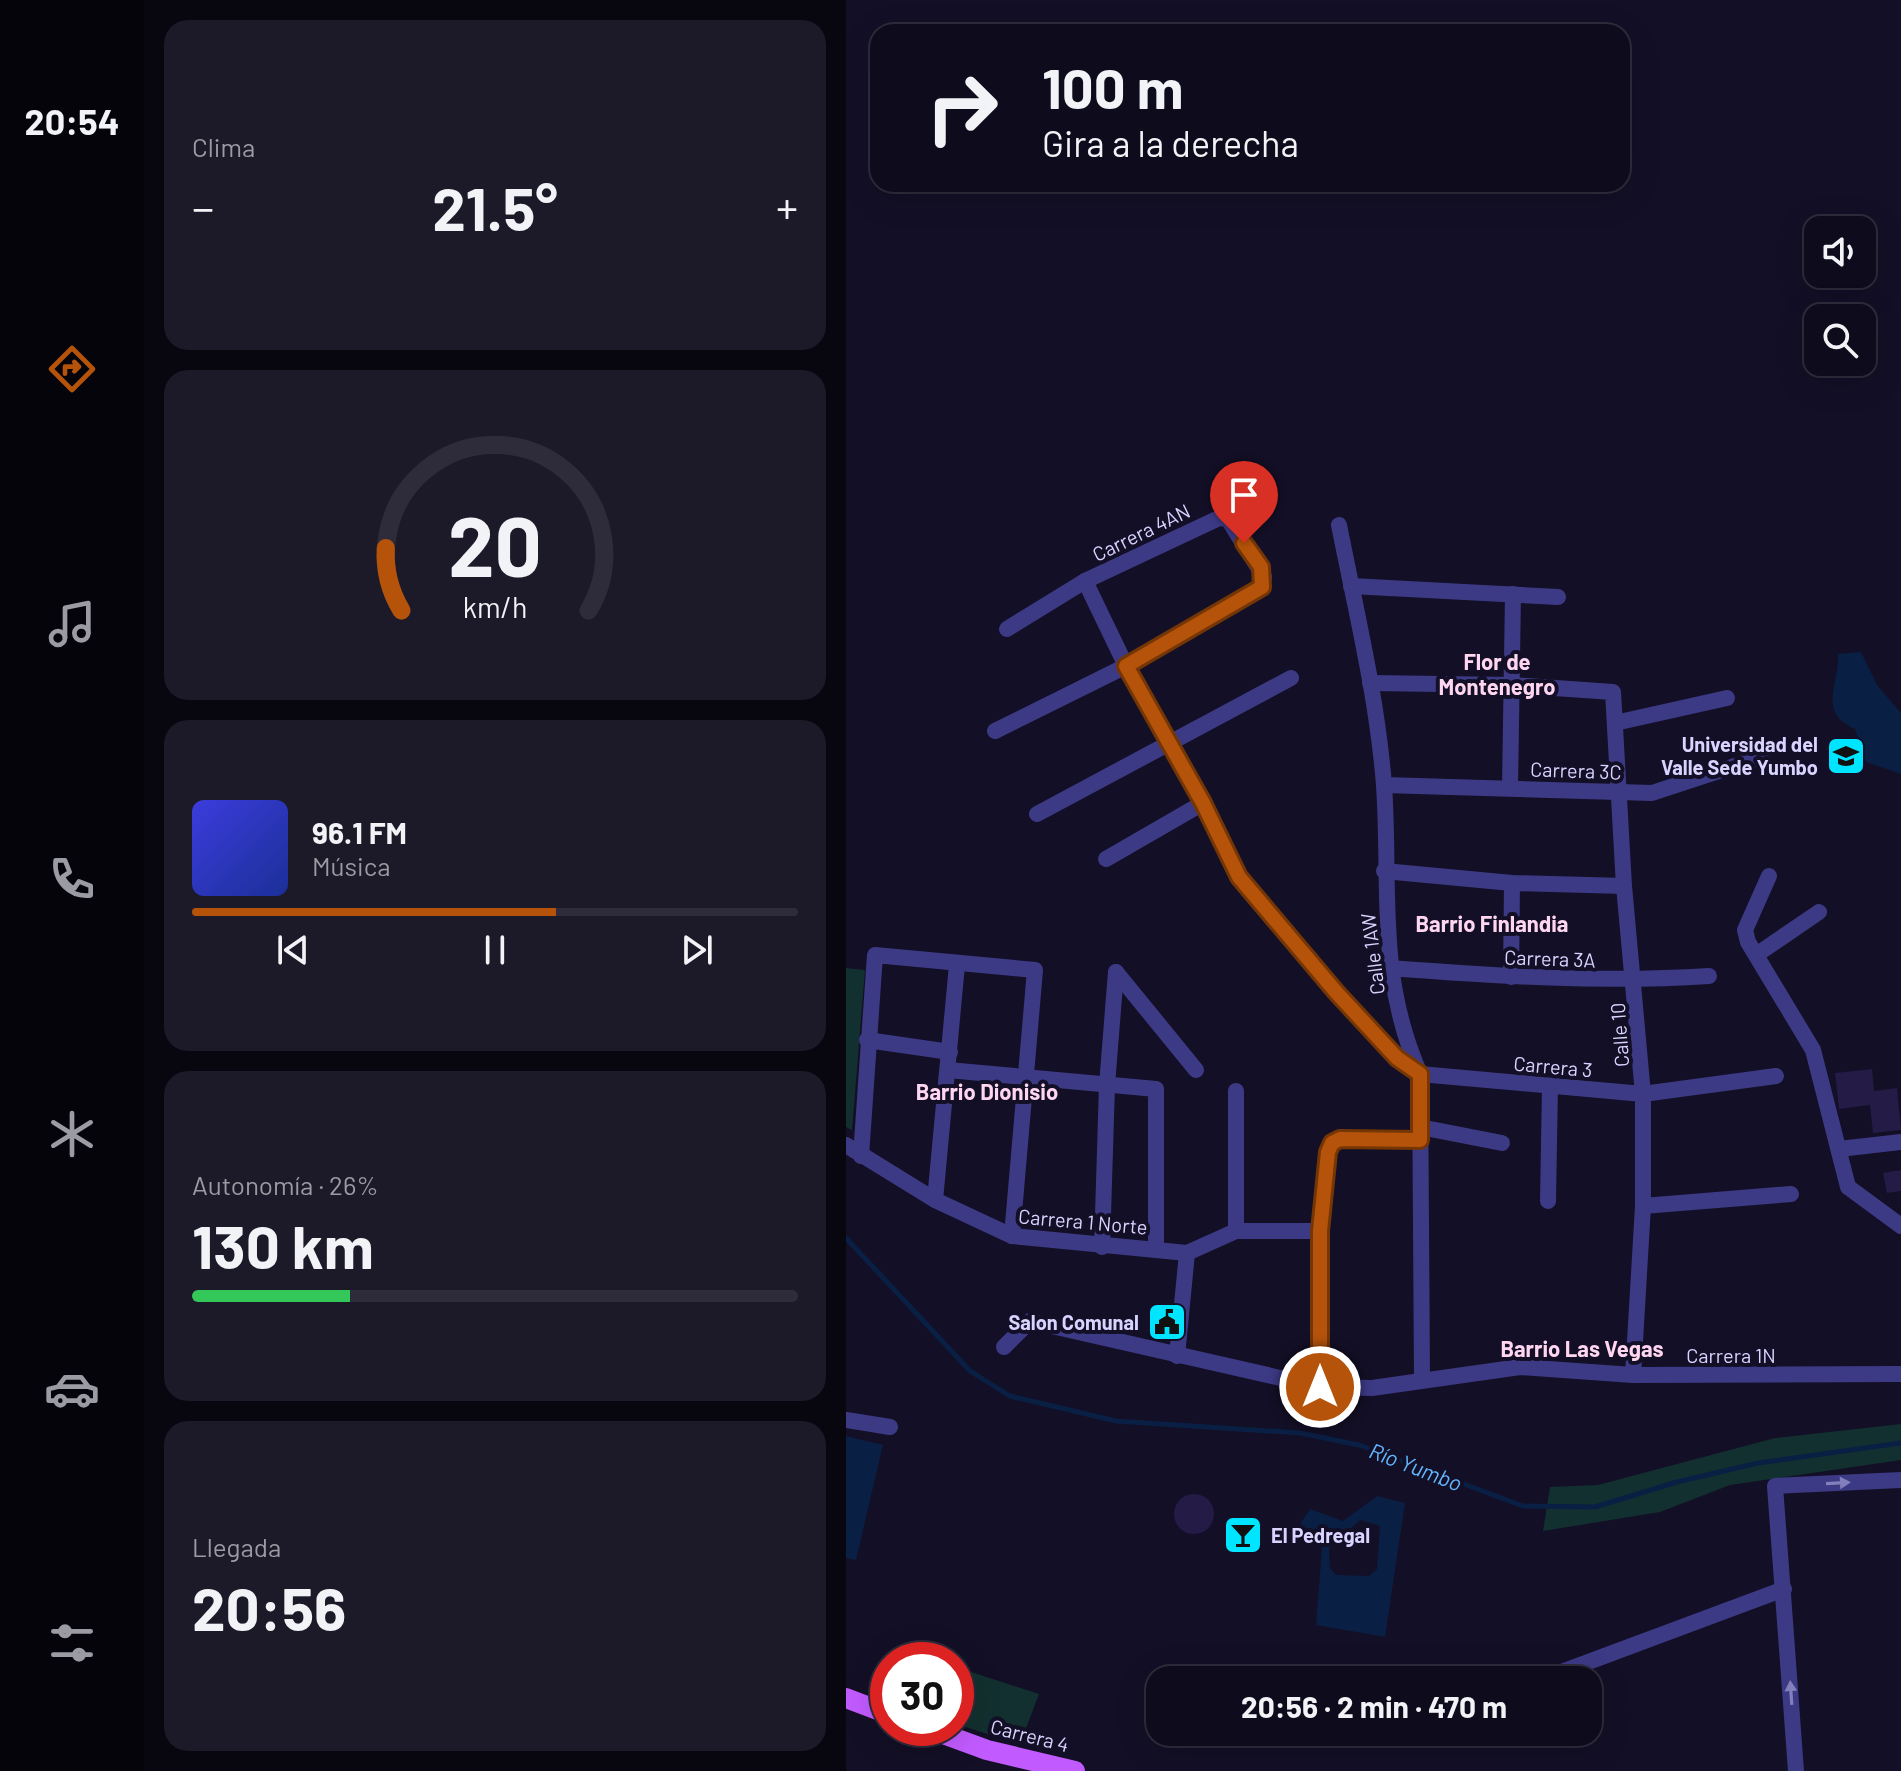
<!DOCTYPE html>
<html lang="es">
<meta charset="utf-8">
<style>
body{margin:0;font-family:Barlow,sans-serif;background:#1c1929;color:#f1f3f6;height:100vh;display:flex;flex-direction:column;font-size:30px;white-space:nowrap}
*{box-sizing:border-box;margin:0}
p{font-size:26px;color:#9b9ba3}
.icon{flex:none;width:44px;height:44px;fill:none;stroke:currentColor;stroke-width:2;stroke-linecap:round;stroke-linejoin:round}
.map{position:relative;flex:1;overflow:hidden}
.side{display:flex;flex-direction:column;gap:20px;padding:20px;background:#08060f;width:702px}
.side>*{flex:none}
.top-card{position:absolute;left:24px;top:24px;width:760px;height:168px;border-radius:24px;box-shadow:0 8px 32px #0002,0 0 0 2px #2e2b3b;background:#0e0b1c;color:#f1f3f6;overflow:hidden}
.buttons{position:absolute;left:958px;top:216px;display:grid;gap:16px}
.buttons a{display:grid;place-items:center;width:72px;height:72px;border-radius:16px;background:#0e0b1c;box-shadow:0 8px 32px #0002,0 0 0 2px #2e2b3b;font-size:40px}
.speed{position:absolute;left:24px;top:1642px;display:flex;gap:16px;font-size:40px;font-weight:700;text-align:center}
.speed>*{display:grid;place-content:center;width:104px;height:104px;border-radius:50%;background:#0e0b1c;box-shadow:0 8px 32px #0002,0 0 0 2px #2e2b3b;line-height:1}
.speed .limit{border:12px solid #d22;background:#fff;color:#111}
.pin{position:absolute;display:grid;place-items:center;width:68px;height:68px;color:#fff;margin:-82px -34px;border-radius:50% 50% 50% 0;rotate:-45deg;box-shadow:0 0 8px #0007}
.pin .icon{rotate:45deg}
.me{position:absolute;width:88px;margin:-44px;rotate:0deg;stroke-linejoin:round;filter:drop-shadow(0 0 6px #0008)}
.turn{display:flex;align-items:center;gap:28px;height:168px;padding:0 40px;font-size:36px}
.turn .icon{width:104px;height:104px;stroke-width:2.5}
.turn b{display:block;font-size:56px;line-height:68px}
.big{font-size:60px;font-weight:700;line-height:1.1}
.side .widget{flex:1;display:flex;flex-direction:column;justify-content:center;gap:12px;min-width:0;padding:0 28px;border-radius:24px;background:#1c1929}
.side .dial{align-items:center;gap:0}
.dial svg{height:208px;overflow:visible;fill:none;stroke:#2e2b3b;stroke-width:7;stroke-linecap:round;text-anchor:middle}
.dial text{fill:#f1f3f6;stroke:none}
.song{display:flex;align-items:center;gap:24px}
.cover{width:96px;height:96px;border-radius:12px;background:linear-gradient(135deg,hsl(240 70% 55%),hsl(230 70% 35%))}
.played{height:8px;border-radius:4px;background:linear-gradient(90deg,#b45309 60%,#2e2b3b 60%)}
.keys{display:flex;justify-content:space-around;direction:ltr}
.heat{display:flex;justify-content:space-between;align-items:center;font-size:44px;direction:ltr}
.charge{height:12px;border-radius:6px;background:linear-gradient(90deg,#34c759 26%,#2e2b3b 0)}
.trip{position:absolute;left:300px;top:1666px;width:456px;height:80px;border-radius:24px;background:#0e0b1c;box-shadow:0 8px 32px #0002,0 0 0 2px #2e2b3b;font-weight:700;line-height:80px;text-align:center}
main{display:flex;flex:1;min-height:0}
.dock{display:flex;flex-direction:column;width:144px;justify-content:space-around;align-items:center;background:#06040b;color:#9b9ba3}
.dock .icon{width:56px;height:56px}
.dock .active{color:#b45309}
.dock b{font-size:36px;color:#f1f3f6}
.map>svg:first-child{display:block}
.green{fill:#12302f}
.water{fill:#0a1f44;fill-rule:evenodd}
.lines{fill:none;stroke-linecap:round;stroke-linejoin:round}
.stream{stroke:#0a1f44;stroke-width:5}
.building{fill:#241b47}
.minor{stroke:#3d3a85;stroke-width:16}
.major{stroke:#c25bff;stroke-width:20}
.oneway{fill:#837fbc}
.route-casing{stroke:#753606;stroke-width:20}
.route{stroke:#b45309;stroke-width:14}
.labels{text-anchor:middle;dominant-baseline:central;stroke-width:8;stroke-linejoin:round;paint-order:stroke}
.street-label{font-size:20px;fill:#d9d4ff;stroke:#130f26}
.poi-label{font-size:20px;font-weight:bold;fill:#d9d4ff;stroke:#130f26;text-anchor:end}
.neighbourhood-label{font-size:22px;font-weight:bold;fill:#ffd6f0;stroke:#130f26}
.water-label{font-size:22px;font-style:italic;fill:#62b6ff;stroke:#130f26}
</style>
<main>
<nav class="dock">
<b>20:54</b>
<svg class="icon active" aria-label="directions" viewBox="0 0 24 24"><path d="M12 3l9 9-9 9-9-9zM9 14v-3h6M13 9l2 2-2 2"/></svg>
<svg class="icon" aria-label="music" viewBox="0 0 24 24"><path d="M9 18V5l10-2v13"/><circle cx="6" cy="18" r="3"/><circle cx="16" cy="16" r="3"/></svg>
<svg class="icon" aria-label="phone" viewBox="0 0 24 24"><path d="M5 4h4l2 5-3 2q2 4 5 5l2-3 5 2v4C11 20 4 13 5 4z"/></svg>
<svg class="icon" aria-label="climate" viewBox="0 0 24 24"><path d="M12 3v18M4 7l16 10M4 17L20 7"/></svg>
<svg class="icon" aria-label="car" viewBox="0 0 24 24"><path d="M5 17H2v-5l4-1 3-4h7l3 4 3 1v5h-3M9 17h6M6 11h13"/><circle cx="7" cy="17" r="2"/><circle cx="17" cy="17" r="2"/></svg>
<svg class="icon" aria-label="filters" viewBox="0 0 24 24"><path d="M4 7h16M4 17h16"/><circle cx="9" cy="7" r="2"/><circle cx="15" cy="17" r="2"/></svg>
</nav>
<section class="side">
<div class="widget"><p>Clima</p>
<div class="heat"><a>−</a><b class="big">21.5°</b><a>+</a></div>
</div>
<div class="widget dial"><svg viewBox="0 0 100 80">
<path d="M14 69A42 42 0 1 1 86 69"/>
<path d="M14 69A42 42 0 0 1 8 45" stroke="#b45309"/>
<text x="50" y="56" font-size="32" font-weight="700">20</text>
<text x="50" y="72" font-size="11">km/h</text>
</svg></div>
<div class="widget">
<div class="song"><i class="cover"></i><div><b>96.1 FM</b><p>Música</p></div></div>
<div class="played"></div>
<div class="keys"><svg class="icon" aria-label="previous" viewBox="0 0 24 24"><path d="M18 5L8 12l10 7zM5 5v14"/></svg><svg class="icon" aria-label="pause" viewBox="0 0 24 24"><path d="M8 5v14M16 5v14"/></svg><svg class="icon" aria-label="next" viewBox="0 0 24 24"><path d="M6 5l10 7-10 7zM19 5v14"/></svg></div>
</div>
<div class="widget"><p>Autonomía · 26%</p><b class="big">130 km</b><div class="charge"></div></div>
<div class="widget"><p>Llegada</p><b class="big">20:56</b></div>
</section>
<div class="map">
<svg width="1055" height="1771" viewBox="0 0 1055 1771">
<rect width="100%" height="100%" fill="#130f26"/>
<!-- green -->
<g class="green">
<polygon points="0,968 19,970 6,1130 0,1127"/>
<polygon points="1055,1424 1055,1460 884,1485 814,1512 697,1531 704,1487 752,1485 929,1438"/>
<polygon points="110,1667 193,1694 174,1744 110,1724"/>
</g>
<!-- water -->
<g class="water">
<path d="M1015,652L1031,685L1055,713V774L1020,762L1009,729C971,712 993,687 992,654Z"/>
<polygon points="0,1436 37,1445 10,1560 0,1558"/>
<path d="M531,1496L559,1503L539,1637L470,1625L476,1548L449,1532L464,1509L497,1521ZM514,1520L534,1526L531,1569L523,1576L490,1575L484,1568L483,1549Z"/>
</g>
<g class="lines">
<!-- stream -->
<polyline class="stream" points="0,1238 124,1371 164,1396 270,1421 454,1433 513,1445 677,1506 749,1507 831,1482 912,1463 1055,1443"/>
</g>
<!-- building -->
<g class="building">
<polygon points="1026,1069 1028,1091 1051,1088 1055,1130 1027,1133 1024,1105 993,1109 989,1073"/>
<polygon points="1055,1170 1055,1191 1041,1193 1037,1173"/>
<circle cx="348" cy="1514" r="20"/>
</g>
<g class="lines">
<!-- minor -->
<g class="minor">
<path d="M493,525C510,611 531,697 538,785C545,888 530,974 574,1074L576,1379"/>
<polyline points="239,581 280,666 357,803 393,877 470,970 551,1058 574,1074 797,1094 930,1076"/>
<polyline points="505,586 712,597"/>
<polyline points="524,683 665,685 767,692 778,886 797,1094 797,1206 787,1375"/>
<polyline points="769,723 881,698"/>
<polyline points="149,731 280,666 416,587 418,577 382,519 373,518 239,581 161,629"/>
<polyline points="538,785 806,793 916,757"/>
<polyline points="664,788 667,594"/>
<polyline points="191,814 445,678"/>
<polyline points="260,859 357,803"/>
<polyline points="538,871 666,883 778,886"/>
<polyline points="923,876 899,930 902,942 967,1050 1002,1187 1055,1226"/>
<polyline points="910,955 973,912"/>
<path d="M543,968C650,976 756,983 863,976"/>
<polyline points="270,972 350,1070"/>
<polyline points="665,977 666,883"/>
<polyline points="21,1040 104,1052"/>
<polyline points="102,1070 310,1089 310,1247"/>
<polyline points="574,1127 656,1143"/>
<polyline points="0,1145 89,1200 166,1236 341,1253"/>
<polyline points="993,1149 1055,1142"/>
<polyline points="15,1156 29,955 189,970 166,1236"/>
<polyline points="89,1200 111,965"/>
<polyline points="702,1201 704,1086"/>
<polyline points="797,1206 945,1194"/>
<polyline points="390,1231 390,1091"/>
<polyline points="256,1247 261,1085 270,972"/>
<polyline points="341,1253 390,1231 474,1231"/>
<polyline points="158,1347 184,1321 474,1387 526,1388 674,1367 787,1375 1055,1374"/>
<polyline points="331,1356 341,1253"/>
<polyline points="474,1387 474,1231 482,1152 486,1143 494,1139 574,1140"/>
<polyline points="0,1420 44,1427"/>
<polyline points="694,1680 938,1589"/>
<polyline points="950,1771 929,1486 1055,1480"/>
</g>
<!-- major -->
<g class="major">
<polyline points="0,1698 42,1714"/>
<polyline points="81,1728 141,1750 229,1771"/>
</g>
</g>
<!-- one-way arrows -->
<defs><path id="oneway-solid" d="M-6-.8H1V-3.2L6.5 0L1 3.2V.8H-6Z" transform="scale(2)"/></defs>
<g class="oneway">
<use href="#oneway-solid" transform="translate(992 1483) rotate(-3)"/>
<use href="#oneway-solid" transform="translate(945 1693) rotate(-94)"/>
</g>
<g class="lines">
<!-- route casing -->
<g class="route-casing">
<polyline id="route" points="398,543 415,567 416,587 280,666 357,803 393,877 490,992 551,1058 574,1074 574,1140 494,1139 486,1143 482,1152 474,1231 474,1387"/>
</g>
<!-- route -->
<use href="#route" class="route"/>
</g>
<!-- icons -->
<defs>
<g id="university-square" transform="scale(2)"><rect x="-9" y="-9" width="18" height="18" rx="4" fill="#00e5ff" stroke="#130f26"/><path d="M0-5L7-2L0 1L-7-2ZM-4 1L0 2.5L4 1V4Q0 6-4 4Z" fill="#111"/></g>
<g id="civic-square" transform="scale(2)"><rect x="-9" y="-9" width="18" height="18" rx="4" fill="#00e5ff" stroke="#130f26"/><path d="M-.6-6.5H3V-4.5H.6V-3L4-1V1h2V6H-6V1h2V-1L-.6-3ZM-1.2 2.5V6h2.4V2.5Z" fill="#111"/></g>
<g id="bar-square" transform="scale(2)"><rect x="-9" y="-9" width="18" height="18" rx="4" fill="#00e5ff" stroke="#130f26"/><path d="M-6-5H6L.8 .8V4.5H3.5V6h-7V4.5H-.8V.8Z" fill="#111"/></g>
</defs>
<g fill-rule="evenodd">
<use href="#university-square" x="1000" y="756"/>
<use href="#civic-square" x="321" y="1322"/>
<use href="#bar-square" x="397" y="1535"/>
</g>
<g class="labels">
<!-- street labels -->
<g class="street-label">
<text transform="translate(295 532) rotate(-26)">Carrera 4AN</text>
<text transform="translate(730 770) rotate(2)">Carrera 3C</text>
<text transform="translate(526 954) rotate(-97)">Calle 1AW</text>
<text transform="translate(704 958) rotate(2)">Carrera 3A</text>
<text transform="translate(773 1035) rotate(-94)">Calle 10</text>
<text transform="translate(707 1066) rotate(5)">Carrera 3</text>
<text transform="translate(237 1221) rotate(5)">Carrera 1 Norte</text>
<text x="885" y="1355">Carrera 1N</text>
<text transform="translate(184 1735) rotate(14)">Carrera 4</text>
</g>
<!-- poi labels -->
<g class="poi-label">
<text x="972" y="744">Universidad del<tspan x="972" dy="23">Valle Sede Yumbo</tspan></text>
<text x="293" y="1322">Salon Comunal</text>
<text x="425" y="1535" text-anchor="start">El Pedregal</text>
</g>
<!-- neighbourhood labels -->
<g class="neighbourhood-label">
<text x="651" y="661">Flor de<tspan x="651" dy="25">Montenegro</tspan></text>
<text x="646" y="923">Barrio Finlandia</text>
<text x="141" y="1091">Barrio Dionisio</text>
<text x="736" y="1348">Barrio Las Vegas</text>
</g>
<!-- water labels -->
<g class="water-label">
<text transform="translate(570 1466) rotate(21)">Río Yumbo</text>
</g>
</g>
</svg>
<div class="buttons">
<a><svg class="icon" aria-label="sound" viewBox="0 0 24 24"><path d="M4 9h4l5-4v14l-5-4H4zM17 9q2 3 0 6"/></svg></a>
<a><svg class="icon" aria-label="search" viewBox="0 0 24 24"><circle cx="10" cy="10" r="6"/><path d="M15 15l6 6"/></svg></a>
</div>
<div class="speed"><div class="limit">30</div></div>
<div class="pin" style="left:398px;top:543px;background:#d93025"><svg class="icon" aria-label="arrive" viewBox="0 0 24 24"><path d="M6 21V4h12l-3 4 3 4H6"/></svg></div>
<svg class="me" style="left:474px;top:1387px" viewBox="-20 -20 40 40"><circle r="17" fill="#b45309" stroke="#fff" stroke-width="3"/><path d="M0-11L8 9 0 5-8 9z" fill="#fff"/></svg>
<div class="trip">20:56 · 2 min · 470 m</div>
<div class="top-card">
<div class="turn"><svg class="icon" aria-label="right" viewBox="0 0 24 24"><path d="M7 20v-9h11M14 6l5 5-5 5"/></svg><div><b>100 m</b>Gira a la derecha</div></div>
</div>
</div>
</main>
